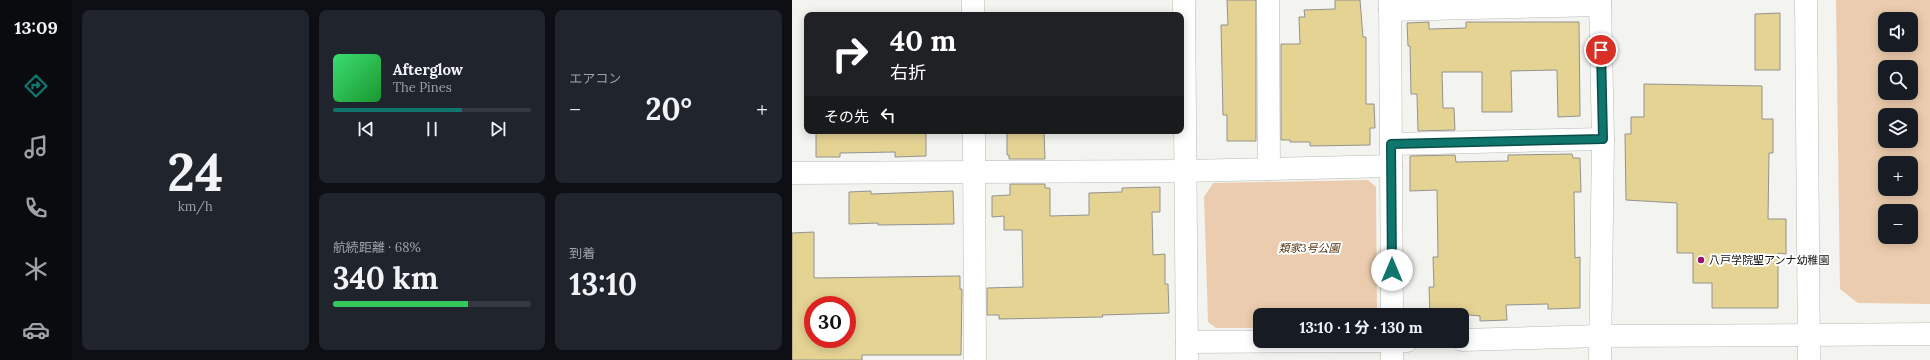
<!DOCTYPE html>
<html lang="ja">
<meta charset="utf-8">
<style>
body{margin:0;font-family:Lora,"Noto Sans JP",serif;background:#20242c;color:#f1f3f6;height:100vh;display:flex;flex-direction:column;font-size:15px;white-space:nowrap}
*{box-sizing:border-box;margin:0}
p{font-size:13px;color:#9ea1a6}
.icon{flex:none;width:22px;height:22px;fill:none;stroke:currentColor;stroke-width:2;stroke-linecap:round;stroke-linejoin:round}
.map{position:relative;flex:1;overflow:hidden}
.sheet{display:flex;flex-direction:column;gap:10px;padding:10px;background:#0d0f14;width:720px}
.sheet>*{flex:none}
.top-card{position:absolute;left:12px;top:12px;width:380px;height:122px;border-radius:8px;box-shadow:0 2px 10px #0003;background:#202124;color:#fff;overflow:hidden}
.controls{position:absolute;left:1086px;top:12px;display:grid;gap:8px}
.controls a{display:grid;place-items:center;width:40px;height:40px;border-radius:8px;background:#171b24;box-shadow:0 2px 10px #0003;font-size:20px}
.speed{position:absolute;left:12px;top:296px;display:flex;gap:8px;font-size:20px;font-weight:700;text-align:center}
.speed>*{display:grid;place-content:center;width:52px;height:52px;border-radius:50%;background:#171b24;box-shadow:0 2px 10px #0003;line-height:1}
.speed .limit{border:6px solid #d22;background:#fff;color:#111}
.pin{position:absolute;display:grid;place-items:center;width:34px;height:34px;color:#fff;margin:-17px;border:2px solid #fff;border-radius:50%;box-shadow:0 1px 4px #0007}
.me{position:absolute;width:44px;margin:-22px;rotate:0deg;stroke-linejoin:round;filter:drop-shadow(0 0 3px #0008)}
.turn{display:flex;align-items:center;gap:14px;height:84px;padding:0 20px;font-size:18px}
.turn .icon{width:52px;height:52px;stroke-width:2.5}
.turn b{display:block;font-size:28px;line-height:34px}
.then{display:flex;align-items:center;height:38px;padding:0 20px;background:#0003;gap:8px;font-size:15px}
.big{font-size:30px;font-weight:700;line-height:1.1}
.sheet .tile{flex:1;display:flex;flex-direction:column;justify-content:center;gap:6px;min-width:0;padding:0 14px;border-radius:8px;background:#20242c}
.sheet .dial{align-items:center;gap:0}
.dial b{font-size:52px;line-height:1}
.song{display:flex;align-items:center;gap:12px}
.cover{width:48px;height:48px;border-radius:6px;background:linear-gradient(135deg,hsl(140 70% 55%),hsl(130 70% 35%))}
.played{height:4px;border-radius:2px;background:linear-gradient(90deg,#0f766e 65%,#363941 65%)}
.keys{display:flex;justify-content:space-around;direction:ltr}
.heat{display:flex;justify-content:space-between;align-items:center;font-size:22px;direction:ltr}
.charge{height:6px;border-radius:3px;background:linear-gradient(90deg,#34c759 68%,#363941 0)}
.sheet .tiles{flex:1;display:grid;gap:10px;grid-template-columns:repeat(3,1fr)}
.tile:first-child{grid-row:span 2}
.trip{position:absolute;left:461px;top:308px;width:216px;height:40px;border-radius:8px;background:#171b24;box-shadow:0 2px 10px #0003;font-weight:700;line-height:40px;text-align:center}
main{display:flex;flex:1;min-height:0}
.tab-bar{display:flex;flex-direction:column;width:72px;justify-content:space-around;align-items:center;background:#090b0e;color:#9ea1a6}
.tab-bar .icon{width:28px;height:28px}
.tab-bar .current{color:#0f766e}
.tab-bar b{font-size:18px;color:#f1f3f6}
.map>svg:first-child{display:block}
.green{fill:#ecccae;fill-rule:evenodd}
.building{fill:#e5d394;stroke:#93928e;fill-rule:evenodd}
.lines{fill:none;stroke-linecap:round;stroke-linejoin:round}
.street-casing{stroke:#b8bab5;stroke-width:23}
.secondary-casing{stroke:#b8bab5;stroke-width:23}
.street{stroke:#fff;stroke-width:22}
.secondary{stroke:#fff;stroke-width:22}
.route-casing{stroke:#0a4d48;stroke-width:10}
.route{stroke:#0f766e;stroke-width:7}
.poi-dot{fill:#94126c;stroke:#fff;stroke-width:1.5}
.labels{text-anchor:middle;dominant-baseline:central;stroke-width:4;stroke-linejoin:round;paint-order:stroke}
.park-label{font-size:11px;font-style:italic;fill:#53330e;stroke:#fff}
.poi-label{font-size:11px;fill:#111110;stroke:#fff;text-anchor:start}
</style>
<main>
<nav class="tab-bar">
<b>13:09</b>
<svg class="icon current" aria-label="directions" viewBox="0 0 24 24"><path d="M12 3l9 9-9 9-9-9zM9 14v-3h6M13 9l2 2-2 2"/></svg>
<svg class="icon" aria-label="music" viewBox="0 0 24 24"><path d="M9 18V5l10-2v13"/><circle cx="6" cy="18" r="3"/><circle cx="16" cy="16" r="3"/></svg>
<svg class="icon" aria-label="phone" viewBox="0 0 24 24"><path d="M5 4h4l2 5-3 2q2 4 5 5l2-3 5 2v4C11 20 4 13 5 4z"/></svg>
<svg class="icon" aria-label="climate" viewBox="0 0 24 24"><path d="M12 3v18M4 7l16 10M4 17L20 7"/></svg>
<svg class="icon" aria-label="car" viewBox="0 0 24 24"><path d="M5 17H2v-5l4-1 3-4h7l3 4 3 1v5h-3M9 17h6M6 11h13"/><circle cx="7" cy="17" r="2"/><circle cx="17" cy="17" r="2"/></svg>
</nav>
<section class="sheet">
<div class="tiles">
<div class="tile dial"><b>24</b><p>km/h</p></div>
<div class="tile">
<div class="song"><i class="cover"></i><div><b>Afterglow</b><p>The Pines</p></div></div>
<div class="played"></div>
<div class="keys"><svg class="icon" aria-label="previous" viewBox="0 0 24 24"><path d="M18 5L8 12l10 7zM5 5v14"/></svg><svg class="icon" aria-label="pause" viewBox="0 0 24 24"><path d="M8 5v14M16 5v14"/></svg><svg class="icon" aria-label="next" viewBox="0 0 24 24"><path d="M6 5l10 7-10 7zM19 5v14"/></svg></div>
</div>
<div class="tile"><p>エアコン</p>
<div class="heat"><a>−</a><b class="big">20°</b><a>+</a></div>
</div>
<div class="tile"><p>航続距離 · 68%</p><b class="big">340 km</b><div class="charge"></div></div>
<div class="tile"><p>到着</p><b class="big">13:10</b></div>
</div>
</section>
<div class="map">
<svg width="1138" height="360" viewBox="0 0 1138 360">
<rect width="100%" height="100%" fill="#f3f4f0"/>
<!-- green -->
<g class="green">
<path d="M1044,0H1138V304L1066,303L1048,289ZM1093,19H1119V45H1093ZM1093,67H1119V93H1093ZM1093,115H1119V141H1093ZM1093,163H1119V189H1093ZM1093,211H1119V237H1093Z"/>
<polygon points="576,180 584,187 585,315 468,315 468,328 424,328 416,322 412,197 421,183"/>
</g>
<!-- building -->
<g class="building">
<polygon points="435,0 464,0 464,141 435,141 435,115 431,115 429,25 436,25"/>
<polygon points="543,0 568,0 571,37 574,37 574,104 582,104 583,128 578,128 578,145 518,146 518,142 498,142 498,140 489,140 489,44 508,44 507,17 513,17 512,10 543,9"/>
<polygon points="988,13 988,70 963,70 963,14"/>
<polygon points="637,22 637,29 674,28 674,22 787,22 788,116 766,117 765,70 719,71 720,112 690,112 690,72 650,72 651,108 662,108 663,130 626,131 625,94 619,94 618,46 616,46 615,23"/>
<polygon points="852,84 970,86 970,119 981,119 981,153 977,153 976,219 994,219 994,254 986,253 986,308 920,308 920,283 901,283 901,253 885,253 885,203 834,200 833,134 839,134 839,117 852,117"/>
<polygon points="24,131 134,131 134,156 103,157 103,152 48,153 48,157 24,157"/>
<polygon points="215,131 252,131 253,159 217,159 217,155 215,155"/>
<polygon points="780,154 781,158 788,158 789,192 782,192 783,258 788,257 788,308 756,309 756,304 714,305 715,320 688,321 688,316 677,315 638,315 637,287 642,287 641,257 646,257 645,190 618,191 618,156 663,155 664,162 716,161 716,155"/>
<polygon points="218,184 253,184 253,188 258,188 258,216 297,215 297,193 330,192 330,188 368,187 368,212 360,212 361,255 373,254 373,284 376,284 377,313 310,315 311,317 207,319 207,315 195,315 195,288 231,287 230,230 212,230 212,216 200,217 200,196 218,195"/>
<polygon points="79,191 79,194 161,191 162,224 86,225 86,223 57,224 57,192"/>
<path d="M22,232V278L168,276V289H170L169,355H70V360H0V233ZM21,305H55V339H21Z"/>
</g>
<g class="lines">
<!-- street casing -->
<g class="street-casing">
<g id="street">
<polyline points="181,0 181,15"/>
<polyline points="392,0 395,360"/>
<polyline points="476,0 477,169"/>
<polyline points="598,0 600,315"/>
<polyline points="808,0 811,139 808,360"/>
<polyline points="598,10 808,5"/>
<polyline points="182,131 183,360"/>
<polyline points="599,144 811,139"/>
<polyline points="0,173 393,171 599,166"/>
<polyline points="670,340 808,336 1017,335"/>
<polyline points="600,341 600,360"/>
<polyline points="395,342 615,341"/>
</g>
</g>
<!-- secondary casing -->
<g class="secondary-casing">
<g id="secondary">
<polyline points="1014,0 1017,360"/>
<polyline points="1017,335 1138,334"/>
</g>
</g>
<!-- street -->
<use href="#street" class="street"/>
<!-- secondary -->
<use href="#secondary" class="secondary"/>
</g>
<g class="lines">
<!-- route casing -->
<g class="route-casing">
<polyline id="route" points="600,270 599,144 811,139 809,50"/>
</g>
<!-- route -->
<use href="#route" class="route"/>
</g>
<!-- markers -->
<circle class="poi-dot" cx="909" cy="260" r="4"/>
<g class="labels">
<!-- park labels -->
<g class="park-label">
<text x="517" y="248">類家3号公園</text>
</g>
<!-- poi labels -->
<g class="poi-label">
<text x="917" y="260">八戸学院聖アンナ幼稚園</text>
</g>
</g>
</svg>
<div class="controls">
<a><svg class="icon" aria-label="sound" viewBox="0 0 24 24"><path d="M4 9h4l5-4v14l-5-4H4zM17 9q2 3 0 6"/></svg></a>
<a><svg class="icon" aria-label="search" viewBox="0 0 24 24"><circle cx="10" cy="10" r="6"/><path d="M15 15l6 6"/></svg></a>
<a><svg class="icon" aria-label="layers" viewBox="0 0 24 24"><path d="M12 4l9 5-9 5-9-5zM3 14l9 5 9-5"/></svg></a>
<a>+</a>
<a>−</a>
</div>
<div class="speed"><div class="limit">30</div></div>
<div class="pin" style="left:809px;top:50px;background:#d93025"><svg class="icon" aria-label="arrive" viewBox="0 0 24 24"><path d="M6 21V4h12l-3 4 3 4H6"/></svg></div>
<svg class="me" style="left:600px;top:270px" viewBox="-20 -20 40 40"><circle r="19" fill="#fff"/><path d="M0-13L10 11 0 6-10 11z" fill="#0f766e"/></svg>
<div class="trip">13:10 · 1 分 · 130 m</div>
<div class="top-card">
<div class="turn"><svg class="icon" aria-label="right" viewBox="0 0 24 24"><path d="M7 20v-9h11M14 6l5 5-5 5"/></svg><div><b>40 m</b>右折</div></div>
<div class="then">その先<svg class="icon" aria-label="left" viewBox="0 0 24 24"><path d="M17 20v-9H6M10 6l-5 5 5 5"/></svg></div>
</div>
</div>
</main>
